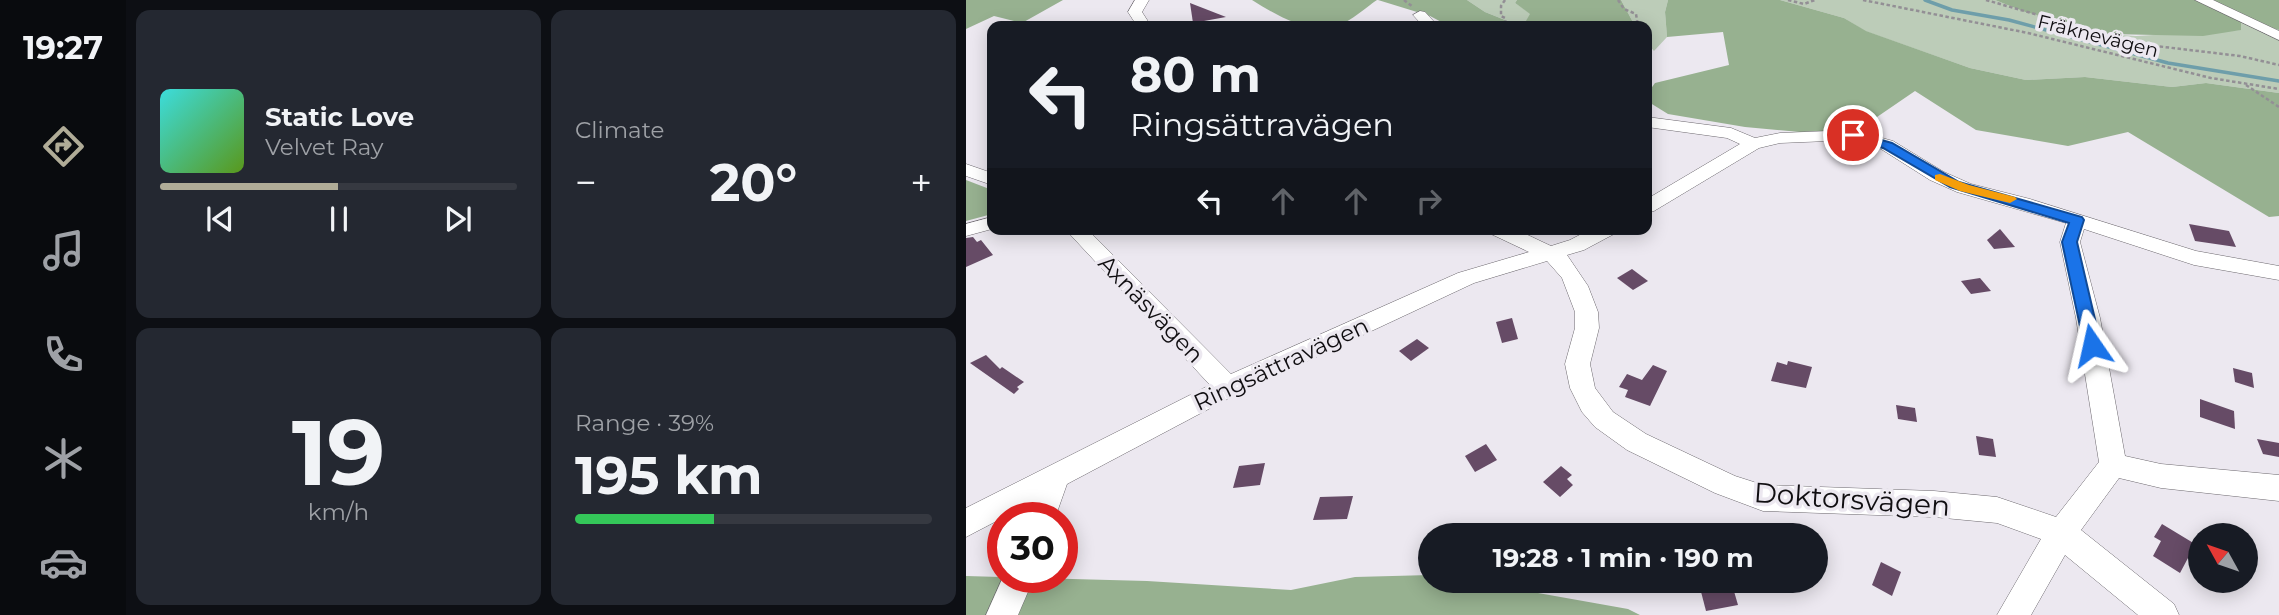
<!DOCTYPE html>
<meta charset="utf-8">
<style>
body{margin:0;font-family:Montserrat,sans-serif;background:#242831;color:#f1f3f6;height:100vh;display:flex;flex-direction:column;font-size:26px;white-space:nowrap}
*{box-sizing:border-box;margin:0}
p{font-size:23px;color:#9ea1a6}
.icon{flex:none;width:38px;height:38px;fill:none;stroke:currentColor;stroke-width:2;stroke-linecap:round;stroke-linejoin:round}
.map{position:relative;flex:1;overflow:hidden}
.drawer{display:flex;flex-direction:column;gap:10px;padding:10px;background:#0d0f14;width:840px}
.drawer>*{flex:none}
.hud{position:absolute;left:21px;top:21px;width:665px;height:214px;border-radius:14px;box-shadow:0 4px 18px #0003;background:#171b24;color:#f1f3f6;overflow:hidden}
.needle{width:46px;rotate:310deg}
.buttons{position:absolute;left:1222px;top:523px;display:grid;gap:14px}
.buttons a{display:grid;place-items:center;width:70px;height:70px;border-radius:50%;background:#171b24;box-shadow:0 4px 18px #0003;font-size:35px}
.speed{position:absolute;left:21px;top:502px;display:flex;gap:14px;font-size:35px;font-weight:700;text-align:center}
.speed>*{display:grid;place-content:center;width:91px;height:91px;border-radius:50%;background:#171b24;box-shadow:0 4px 18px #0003;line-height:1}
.speed .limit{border:10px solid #d22;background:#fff;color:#111}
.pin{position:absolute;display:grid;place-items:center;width:60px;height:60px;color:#fff;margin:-30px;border:4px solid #fff;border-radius:50%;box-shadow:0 2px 7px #0007}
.me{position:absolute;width:77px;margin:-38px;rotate:349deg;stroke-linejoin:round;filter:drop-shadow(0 0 5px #0008)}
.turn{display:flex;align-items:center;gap:24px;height:147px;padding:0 28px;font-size:32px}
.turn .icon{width:91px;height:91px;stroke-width:2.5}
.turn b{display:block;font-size:49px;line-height:60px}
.lanes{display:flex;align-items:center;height:66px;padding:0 28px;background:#0003;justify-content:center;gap:35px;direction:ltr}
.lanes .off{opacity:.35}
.big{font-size:52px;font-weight:700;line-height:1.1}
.drawer .widget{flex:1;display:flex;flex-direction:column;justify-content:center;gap:10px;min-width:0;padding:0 24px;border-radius:14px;background:#242831}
.drawer .dial{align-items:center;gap:0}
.dial b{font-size:91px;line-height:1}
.song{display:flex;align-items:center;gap:21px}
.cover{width:84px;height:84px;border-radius:10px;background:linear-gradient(135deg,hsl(180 70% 55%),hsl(90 70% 35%))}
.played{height:7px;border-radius:4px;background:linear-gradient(90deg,#b0ac97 50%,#363941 50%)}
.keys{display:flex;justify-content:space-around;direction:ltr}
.heat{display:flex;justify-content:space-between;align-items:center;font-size:38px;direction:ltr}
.charge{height:10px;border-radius:5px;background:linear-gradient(90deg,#34c759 39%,#363941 0)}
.drawer .tiles{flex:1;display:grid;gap:10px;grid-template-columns:repeat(2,1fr)}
.trip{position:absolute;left:452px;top:523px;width:410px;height:70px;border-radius:35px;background:#171b24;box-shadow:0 4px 18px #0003;font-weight:700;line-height:70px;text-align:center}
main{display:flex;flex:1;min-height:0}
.tab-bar{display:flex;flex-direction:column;width:126px;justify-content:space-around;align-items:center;background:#090b0e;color:#9ea1a6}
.tab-bar .icon{width:49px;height:49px}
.tab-bar .current{color:#b0ac97}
.tab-bar b{font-size:32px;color:#f1f3f6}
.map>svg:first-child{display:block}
.green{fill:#bcccb8}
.forest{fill:#97b190}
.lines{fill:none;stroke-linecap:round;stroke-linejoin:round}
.stream{stroke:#6e9eaa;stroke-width:3.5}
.building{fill:#664b66}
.minor-casing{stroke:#6d696f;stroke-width:1}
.path{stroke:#938f95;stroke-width:2.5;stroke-dasharray:3.5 2.5;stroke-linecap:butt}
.minor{fill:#fff;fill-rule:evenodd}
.route{fill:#1a73e8;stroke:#114b97;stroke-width:2}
.slow{fill:#f59e0b}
.labels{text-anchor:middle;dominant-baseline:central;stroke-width:7;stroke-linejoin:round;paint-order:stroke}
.far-street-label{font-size:19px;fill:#100e11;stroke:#ece8f0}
.street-label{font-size:23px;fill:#100e11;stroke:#ece8f0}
.near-street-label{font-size:28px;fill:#100e11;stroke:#ece8f0}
</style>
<main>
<nav class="tab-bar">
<b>19:27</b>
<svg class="icon current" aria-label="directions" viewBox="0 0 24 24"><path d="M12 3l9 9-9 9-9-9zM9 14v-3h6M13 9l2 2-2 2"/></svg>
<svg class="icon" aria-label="music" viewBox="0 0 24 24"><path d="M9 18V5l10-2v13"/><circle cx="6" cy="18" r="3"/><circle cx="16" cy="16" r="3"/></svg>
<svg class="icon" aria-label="phone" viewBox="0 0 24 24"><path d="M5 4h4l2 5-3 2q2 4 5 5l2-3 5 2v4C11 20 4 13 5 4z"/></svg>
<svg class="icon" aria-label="climate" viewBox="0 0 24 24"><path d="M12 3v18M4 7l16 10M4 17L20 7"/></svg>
<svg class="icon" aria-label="car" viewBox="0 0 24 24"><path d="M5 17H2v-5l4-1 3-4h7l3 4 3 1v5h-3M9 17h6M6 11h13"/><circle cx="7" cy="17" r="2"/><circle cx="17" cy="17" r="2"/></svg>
</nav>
<section class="drawer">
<div class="tiles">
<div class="widget">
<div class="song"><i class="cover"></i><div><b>Static Love</b><p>Velvet Ray</p></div></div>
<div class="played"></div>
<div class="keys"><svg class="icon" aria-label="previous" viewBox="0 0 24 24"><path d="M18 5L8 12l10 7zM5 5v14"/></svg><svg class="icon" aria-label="pause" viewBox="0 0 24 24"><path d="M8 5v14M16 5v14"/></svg><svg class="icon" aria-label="next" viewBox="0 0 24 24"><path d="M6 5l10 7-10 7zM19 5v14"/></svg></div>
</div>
<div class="widget"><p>Climate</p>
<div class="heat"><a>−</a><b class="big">20°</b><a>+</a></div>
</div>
<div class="widget dial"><b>19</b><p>km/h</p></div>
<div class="widget"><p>Range · 39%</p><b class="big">195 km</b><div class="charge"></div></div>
</div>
</section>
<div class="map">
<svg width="1313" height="615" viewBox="0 0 1313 615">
<rect width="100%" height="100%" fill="#ece8f0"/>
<!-- green -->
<g class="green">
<polygon points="501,0 551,0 549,3 565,14 557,26 554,26 519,12"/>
<polygon points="655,0 702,0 699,12 701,37 688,51 681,43 681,26 669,26"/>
<polygon points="814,0 1029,0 1059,12 1142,34 1170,36 1274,30 1275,19 1313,30 1313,93 1240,83 1206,87 1119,77 1060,80 1004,68 899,31 878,18"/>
</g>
<!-- forest -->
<g class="forest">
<polygon points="0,0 97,0 56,23 28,16 0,29"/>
<path d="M286,0H411C399,8 382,24 369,26C337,32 312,16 286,0Z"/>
<polygon points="412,0 501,0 519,12 554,26 483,26 464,16"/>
<polygon points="551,0 655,0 669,26 557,26 564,14 549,3"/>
<polygon points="702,0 814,0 878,18 900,31 1004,68 1060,80 1119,77 1206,87 1240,83 1313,93 1313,216 1303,217 1162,132 1102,146 1010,130 949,91 892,130 834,132 779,127 702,114 681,101 681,94 689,83 763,65 757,32 701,37 699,12"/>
<polygon points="1029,0 1313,0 1313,30 1275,19 1275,30 1237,36 1142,34 1059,12"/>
<polygon points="0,180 26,190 26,214 0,221"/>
<polygon points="464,575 464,581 505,581 662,609 674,615 0,615 0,576 181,581 325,590 389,577"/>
</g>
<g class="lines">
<!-- stream -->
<polyline class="stream" points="959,0 986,10 1043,20 1202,63 1313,81"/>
</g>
<!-- building -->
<g class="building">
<polygon points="224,3 260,17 227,23"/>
<polygon points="1223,224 1263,231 1270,247 1229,241"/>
<polygon points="1034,229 1049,247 1028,249 1021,240"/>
<polygon points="7,237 11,242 15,240 27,255 0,267 0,238"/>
<polygon points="666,269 682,281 667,290 651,278"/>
<polygon points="1014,278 1025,291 1005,294 995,281"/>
<polygon points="546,318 552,339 536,343 530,322"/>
<polygon points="451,339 463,348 445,361 433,351"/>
<polygon points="20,355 34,369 36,367 58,382 51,387 53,389 48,394 4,363"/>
<polygon points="822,361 846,367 840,388 805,381 811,362 821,365"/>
<polygon points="687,365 701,371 684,406 659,397 662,390 653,387 661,374 676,380"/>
<polygon points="1267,368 1286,373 1288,388 1269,382"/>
<polygon points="1234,399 1268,411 1269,429 1234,417"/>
<polygon points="930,405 949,408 951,422 932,419"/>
<polygon points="1010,436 1027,439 1030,457 1013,455"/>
<polygon points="1291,439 1313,443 1313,457 1297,454"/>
<polygon points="520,444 531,460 509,472 499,456"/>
<polygon points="299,463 294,485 267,488 273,466"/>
<polygon points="595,466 606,475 601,479 607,485 594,497 577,482"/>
<polygon points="387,496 381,519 347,520 354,497"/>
<polygon points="1196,524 1234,547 1234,566 1222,558 1214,573 1187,556 1195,541 1188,537"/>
<polygon points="915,562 935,572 926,596 906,585"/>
<polygon points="750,581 765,581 772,605 740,611 733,584"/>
</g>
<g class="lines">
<!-- minor casing -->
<g class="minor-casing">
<g id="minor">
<polygon points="169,0 183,0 176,12 185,26 171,26 162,12"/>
<polygon points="1229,0 1247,0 1313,31 1313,40"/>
<polygon points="454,11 459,12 472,26 457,26 447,15"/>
<polygon points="681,117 765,128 789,138 814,133 887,130 927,141 978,172 1005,184 1064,199 1230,251 1313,266 1313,280 1228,265 1118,229 1114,242 1134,318 1159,456 1195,464 1313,475 1313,501 1195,488 1153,478 1115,530 1208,604 1213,615 1172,615 1099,555 1065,615 1031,615 1075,539 1031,523 968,517 797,511 749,493 661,450 629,427 616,412 604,388 599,364 609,328 609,312 596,278 581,261 508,283 271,394 101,484 89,518 59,518 65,503 0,537 0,508 244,385 99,229 121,229 265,374 492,273 563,252 525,234 522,229 549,229 585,246 604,240 625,229 651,229 648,234 618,250 601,255 622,286 632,312 633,328 624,364 629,388 647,412 680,434 769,476 797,485 968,491 1031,497 1090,517 1133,462 1110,318 1094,242 1100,223 991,192 964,180 915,149 886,140 814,143 793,148 688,211 681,213 681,199 774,144 761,138 681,127"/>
<polygon points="0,164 26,173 26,185 0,176"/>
<polygon points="26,217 26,229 0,236 0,224"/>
<polygon points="37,577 68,578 52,615 20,615"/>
</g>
</g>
<!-- path -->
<g class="path">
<polyline points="438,0 447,7"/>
<polyline points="539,0 535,6 535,16 539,18 540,26"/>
<polyline points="652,0 658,9 670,14 672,26"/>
<polyline points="822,0 838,4 849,0"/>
<polyline points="897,0 1062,33 1245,78 1313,89"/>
<polyline points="1020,0 1173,44 1274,56 1313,65"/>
<polyline points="1280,85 1313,107"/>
</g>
<!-- minor -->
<use href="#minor" class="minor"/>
</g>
<!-- route -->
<polygon class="route" points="887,132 926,143 993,182 1116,217 1118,220 1111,242 1135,345 1132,349 1126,351 1118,345 1096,242 1103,223 984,187 917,148 883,138 883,133"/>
<!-- slow -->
<polygon class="slow" points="974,174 1003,185 1049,197 1051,199 1044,203 994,191 969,180 969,175"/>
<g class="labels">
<!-- far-street labels -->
<g class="far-street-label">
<text transform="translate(1132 36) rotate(14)">Fräknevägen</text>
</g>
<!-- street labels -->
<g class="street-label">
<text transform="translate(185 309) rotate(46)">Axnäsvägen</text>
<text transform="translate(315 364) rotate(-25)">Ringsättravägen</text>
</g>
<!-- near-street labels -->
<g class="near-street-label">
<text transform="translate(886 499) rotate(4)">Doktorsvägen</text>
</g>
</g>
</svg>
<div class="buttons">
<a><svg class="needle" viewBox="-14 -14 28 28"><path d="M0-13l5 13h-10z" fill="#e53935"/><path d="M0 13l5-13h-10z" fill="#9ea1a6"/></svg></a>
</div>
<div class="speed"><div class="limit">30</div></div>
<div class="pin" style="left:887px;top:135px;background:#d93025"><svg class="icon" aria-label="arrive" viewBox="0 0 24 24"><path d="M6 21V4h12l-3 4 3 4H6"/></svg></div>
<svg class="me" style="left:1126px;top:345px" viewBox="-20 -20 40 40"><path d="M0-17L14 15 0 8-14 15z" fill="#1a73e8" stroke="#fff" stroke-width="4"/></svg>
<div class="trip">19:28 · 1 min · 190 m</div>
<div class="hud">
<div class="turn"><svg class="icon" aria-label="left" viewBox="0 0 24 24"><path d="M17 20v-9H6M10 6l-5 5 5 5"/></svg><div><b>80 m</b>Ringsättravägen</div></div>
<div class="lanes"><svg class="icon" aria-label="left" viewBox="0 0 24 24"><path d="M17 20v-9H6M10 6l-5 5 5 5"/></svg><svg class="icon off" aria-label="ahead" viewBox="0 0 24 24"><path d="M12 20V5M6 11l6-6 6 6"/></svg><svg class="icon off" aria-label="ahead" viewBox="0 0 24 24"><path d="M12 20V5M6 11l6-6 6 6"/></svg><svg class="icon off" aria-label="right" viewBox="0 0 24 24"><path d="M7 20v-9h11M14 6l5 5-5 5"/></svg></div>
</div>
</div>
</main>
